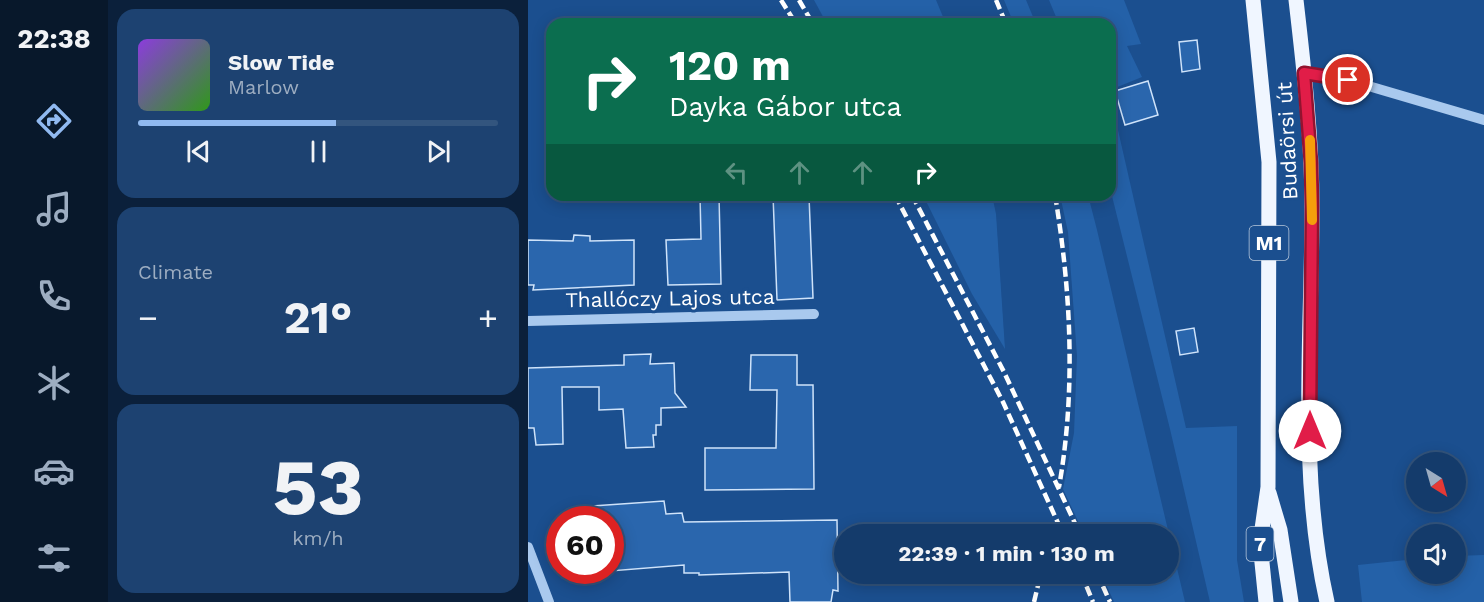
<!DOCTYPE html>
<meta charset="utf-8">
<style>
body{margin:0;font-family:"Work Sans",sans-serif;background:#1d4271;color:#f1f3f6;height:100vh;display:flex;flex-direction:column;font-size:22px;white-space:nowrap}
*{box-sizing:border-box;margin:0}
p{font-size:20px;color:#9dadc1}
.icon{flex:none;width:33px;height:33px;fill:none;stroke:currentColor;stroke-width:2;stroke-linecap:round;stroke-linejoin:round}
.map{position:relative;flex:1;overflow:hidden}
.details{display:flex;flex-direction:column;gap:9px;padding:9px;background:#0b203b;width:420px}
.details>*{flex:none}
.banner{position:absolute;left:18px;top:18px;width:570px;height:183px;border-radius:18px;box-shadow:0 3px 15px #0003,0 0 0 2px #33557e;background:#0b6e4f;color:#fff;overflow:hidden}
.needle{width:39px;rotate:143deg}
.controls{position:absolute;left:878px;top:452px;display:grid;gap:12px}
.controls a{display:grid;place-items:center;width:60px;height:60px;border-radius:50%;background:#143b6b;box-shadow:0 3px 15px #0003,0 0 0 2px #33557e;font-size:30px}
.speed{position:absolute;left:18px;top:506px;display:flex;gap:12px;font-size:30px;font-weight:700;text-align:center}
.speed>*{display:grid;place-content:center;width:78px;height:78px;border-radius:50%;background:#143b6b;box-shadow:0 3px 15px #0003,0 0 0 2px #33557e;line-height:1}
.speed .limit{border:9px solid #d22;background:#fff;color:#111}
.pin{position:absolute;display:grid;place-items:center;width:51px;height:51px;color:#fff;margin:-26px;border:3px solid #fff;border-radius:50%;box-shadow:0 2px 6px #0007}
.me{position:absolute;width:66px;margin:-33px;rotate:0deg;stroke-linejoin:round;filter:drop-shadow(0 0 4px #0008)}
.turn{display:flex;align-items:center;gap:21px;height:126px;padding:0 24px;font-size:27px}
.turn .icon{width:78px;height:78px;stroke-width:2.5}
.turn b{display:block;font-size:42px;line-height:51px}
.lanes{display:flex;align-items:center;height:57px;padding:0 24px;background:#0003;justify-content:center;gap:30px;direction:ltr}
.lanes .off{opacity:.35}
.big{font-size:45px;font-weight:700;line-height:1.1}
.details .tile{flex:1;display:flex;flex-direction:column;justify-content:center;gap:9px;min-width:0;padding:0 21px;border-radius:18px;background:#1d4271}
.details .dial{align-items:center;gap:0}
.dial b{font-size:78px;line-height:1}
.song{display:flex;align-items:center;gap:18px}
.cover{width:72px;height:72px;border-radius:9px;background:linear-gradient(135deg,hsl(270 70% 55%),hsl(110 70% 35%))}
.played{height:6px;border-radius:3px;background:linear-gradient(90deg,#90b9f0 55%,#33557e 55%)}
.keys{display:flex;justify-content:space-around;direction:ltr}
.heat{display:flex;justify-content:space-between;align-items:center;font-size:33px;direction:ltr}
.trip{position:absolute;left:306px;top:524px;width:345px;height:60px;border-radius:30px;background:#143b6b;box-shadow:0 3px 15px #0003,0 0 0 2px #33557e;font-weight:700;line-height:60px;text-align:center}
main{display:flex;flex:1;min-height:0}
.tabs{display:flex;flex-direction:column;width:108px;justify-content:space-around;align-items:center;background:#08182b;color:#9dadc1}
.tabs .icon{width:42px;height:42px}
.tabs .on{color:#90b9f0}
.tabs b{font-size:27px;color:#f1f3f6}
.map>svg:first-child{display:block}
.green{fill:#2461a8}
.building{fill:#2a66ad;stroke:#cfe3fa;stroke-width:1.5}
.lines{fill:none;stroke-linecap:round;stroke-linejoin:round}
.minor{stroke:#a9c9ee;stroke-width:10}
.major{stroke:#f0f6ff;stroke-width:15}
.rail{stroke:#fff;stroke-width:4.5;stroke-dasharray:10 4.5;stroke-linecap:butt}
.route-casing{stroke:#92132f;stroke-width:15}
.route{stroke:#e11d48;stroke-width:10}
.slow{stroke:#f59e0b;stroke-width:10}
.labels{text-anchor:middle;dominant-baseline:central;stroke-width:6;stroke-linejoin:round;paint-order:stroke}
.shield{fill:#1b4f8f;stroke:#bbcadd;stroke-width:1.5}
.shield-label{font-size:20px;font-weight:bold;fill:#fff}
.street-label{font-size:21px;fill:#fff;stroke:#1b4f8f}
</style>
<main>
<nav class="tabs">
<b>22:38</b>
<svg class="icon on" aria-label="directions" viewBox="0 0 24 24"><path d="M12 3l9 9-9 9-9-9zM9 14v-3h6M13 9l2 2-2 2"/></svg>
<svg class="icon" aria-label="music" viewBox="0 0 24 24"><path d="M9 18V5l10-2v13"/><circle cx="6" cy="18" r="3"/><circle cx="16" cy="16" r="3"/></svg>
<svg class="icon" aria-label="phone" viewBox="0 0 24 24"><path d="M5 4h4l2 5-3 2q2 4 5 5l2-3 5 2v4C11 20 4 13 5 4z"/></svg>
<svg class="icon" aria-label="climate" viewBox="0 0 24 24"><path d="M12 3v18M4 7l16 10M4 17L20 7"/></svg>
<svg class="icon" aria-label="car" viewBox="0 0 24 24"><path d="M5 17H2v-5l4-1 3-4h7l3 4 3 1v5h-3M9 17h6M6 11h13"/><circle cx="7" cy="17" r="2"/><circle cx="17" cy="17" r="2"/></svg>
<svg class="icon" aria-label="filters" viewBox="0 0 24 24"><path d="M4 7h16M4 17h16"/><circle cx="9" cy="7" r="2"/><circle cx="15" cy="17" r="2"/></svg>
</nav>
<section class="details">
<div class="tile">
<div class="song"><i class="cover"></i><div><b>Slow Tide</b><p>Marlow</p></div></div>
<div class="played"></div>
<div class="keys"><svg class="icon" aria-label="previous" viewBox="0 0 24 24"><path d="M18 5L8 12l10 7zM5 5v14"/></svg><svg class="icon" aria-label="pause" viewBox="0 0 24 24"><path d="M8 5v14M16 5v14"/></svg><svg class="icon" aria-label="next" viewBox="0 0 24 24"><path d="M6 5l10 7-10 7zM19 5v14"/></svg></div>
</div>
<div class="tile"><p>Climate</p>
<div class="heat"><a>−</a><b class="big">21°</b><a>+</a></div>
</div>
<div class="tile dial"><b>53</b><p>km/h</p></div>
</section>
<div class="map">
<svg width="956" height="602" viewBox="0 0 956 602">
<rect width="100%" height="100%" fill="#1b4f8f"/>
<!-- green -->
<g class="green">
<polygon points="286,0 408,0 418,24 299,24"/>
<polygon points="476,0 498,0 508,24 486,24"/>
<polygon points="521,0 596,0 613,44 599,46 614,77 582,90 582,24 531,24"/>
<polygon points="582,95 658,428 709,426 709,560 716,602 682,602 642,429 582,188"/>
<polygon points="395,195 464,195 468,214 477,349 444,294"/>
<polygon points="532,195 560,195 569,230 657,602 586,602 573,573 640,573 640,534 556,534 535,489 546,433 549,356 540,232"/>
<polygon points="956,555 956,602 834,602 830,565 888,559 888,573 927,573 927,556"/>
</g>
<!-- building -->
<g class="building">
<polygon points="669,40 672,69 654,72 651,42"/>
<polygon points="620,81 630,115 597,125 587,91"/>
<polygon points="172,195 191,195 193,284 140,285 138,240 173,239"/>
<polygon points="245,195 281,196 285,298 249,300"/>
<polygon points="46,235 62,236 62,241 106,240 106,285 5,290 6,285 0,285 0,240 45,241"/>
<polygon points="666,328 670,352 652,355 648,331"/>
<polygon points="123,354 122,364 146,363 147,393 158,407 133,408 133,425 128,425 128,435 125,435 126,447 98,448 95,409 71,410 71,387 34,387 35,444 8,445 6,428 0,428 0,368 96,365 96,355"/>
<polygon points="223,355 269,355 269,385 285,385 286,489 177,490 177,448 248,448 249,390 222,390"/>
<polygon points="136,501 138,514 154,513 156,522 309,520 310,591 305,590 303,602 262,602 261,572 171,575 171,573 156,573 156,565 82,571 82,519 51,519 50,507"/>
</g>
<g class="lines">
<!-- minor -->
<g class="minor">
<polyline points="776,73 820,80 956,120"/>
<polyline points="0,321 286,314"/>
<polyline points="0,547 21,602"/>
</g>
<!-- major -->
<g class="major">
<polyline points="725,0 741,162 740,487 732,543 738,602"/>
<path d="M768,0C776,69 784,139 784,208C784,339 770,473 799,602"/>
<polyline points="741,493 752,530 763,602"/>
</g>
<!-- rail -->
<g class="rail">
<polyline points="253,0 268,24"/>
<polyline points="271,0 285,24"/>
<polyline points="468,0 478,24"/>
<polyline points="367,195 475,402 535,534"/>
<polyline points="384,195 476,372 552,534"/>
<path d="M527,195C543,291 548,391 531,487"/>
<polyline points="553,573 565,602"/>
<polyline points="569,573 582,602"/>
<polyline points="506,602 513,573"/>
</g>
</g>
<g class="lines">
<!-- route casing -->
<g class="route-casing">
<polyline id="route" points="782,431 784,207 783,163 776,73 820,80"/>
</g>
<!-- route -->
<use href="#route" class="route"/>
<!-- slow -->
<polyline class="slow" points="782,140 784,220"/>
</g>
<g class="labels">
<!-- shield labels -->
<g class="shield">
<rect x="721.5" y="226" width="39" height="34" rx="4.5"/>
<rect x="718.5" y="527" width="27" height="34" rx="4.5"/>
</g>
<g class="shield-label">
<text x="741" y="243">M1</text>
<text x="732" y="544">7</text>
</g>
<!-- street labels -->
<g class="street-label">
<text transform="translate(759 141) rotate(-93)">Budaörsi út</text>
<text transform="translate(142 298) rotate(-1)">Thallóczy Lajos utca</text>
</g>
</g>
</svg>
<div class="controls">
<a><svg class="needle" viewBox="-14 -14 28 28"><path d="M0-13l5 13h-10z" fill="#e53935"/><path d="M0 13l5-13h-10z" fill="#9dadc1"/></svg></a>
<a><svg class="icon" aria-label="sound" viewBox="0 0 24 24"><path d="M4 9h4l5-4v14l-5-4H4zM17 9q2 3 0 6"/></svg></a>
</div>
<div class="speed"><div class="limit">60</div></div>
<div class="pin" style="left:820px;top:80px;background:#d93025"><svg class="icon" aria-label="arrive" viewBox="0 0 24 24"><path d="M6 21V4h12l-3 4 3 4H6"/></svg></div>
<svg class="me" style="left:782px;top:431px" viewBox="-20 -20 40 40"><circle r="19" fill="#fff"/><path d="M0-13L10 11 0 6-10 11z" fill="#e11d48"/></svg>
<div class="trip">22:39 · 1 min · 130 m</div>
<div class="banner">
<div class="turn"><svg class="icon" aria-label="right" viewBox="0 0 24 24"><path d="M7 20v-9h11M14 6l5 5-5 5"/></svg><div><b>120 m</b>Dayka Gábor utca</div></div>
<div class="lanes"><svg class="icon off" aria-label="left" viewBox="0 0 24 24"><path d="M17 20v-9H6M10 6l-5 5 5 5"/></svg><svg class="icon off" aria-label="ahead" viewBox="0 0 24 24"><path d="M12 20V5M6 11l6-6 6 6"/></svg><svg class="icon off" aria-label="ahead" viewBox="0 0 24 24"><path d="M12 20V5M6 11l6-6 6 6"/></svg><svg class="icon" aria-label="right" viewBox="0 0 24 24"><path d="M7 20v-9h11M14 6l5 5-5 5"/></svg></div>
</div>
</div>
</main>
